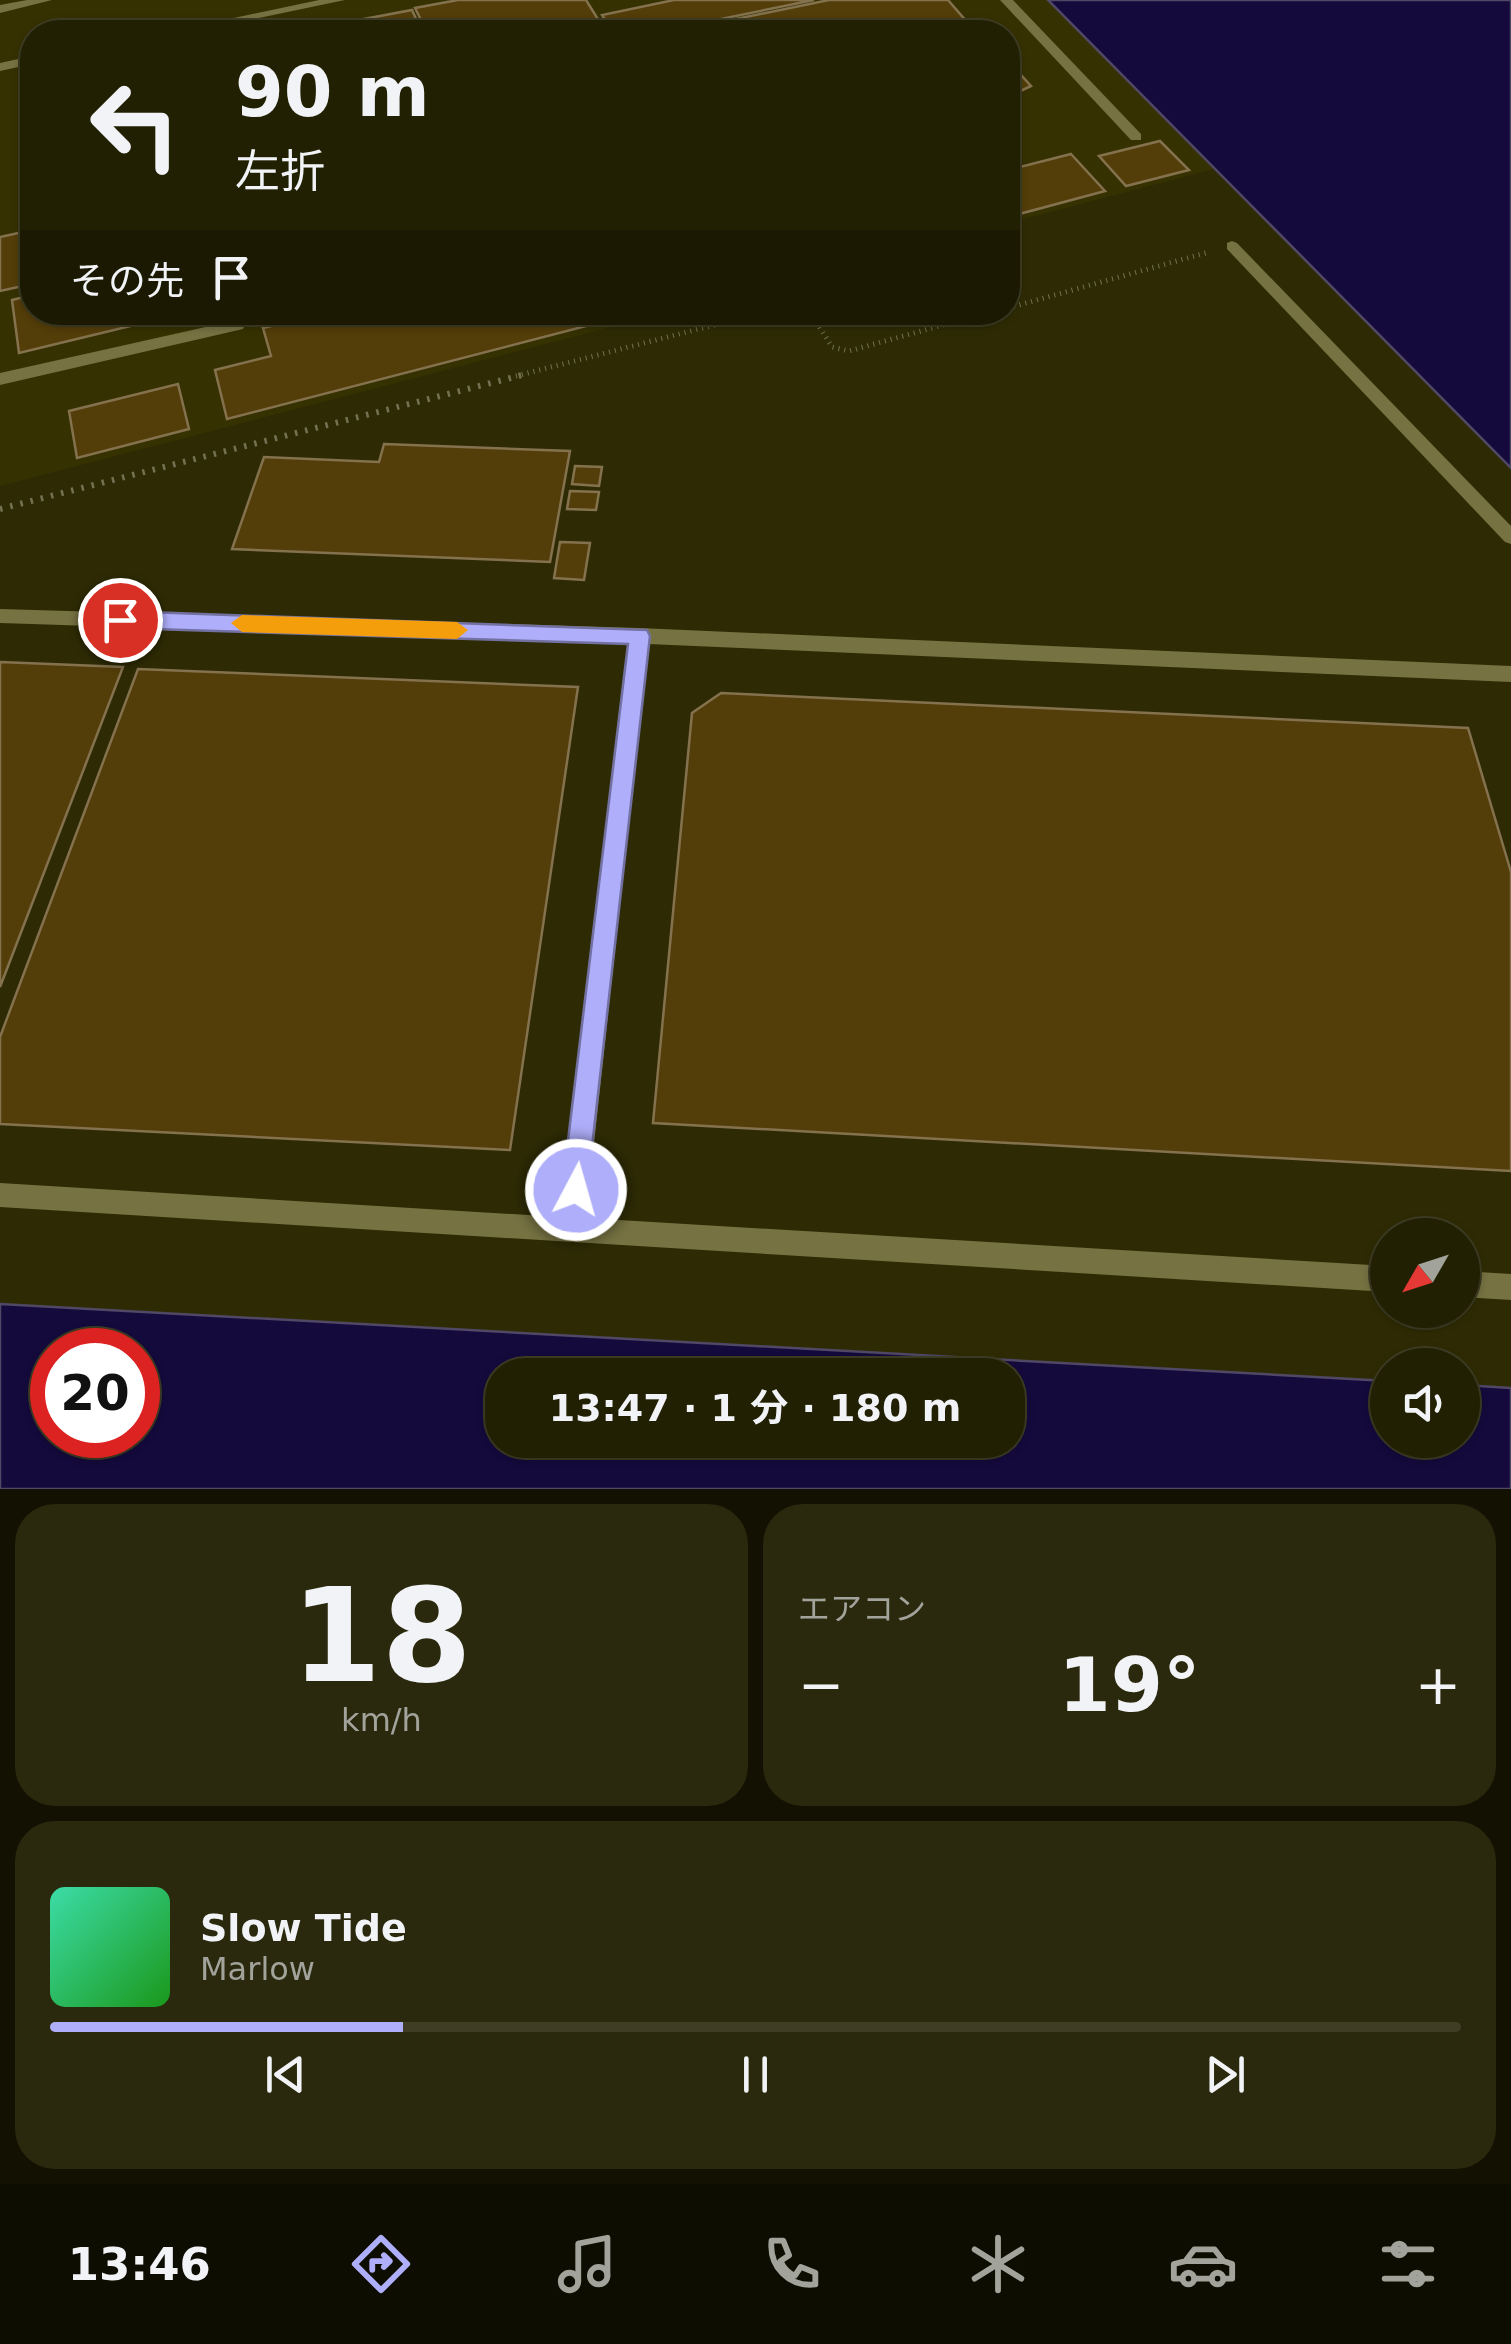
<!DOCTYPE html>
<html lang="ja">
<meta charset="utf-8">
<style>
body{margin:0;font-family:"DejaVu Sans","Noto Sans JP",sans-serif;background:#2a280d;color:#f1f3f6;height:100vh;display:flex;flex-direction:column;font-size:38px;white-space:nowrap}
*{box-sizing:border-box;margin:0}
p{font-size:32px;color:#a2a39a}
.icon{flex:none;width:55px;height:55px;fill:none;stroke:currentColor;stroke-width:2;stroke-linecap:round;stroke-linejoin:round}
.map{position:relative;height:1489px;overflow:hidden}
.sheet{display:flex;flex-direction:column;gap:15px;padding:15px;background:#131202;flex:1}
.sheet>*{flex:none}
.top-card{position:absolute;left:20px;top:20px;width:1000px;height:305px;border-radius:40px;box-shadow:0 2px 8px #0004,0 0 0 2px #3f3e25;background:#222003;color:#f1f3f6;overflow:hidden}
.needle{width:65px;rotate:231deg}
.controls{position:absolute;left:1370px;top:1218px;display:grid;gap:20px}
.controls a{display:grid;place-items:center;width:110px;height:110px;border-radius:50%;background:#222003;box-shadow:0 2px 8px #0004,0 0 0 2px #3f3e25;font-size:50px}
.speed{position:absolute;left:30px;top:1328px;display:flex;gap:20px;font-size:50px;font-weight:700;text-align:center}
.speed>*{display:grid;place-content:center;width:130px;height:130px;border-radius:50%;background:#222003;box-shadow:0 2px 8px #0004,0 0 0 2px #3f3e25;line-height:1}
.speed .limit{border:15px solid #d22;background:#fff;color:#111}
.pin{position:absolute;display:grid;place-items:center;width:85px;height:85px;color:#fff;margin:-42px;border:5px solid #fff;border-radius:50%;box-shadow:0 2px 10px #0007}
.me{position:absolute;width:110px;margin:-55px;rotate:6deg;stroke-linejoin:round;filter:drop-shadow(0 0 8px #0008)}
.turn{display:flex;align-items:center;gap:35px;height:210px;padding:0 50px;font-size:45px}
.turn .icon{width:130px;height:130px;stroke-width:2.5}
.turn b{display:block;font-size:70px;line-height:85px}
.then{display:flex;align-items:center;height:95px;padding:0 50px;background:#0003;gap:20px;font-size:38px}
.big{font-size:75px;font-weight:700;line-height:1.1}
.sheet .tile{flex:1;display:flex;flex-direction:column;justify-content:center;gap:15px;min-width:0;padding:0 35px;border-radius:40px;background:#2a280d}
.sheet .dial{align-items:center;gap:0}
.dial b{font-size:130px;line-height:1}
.song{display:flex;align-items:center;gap:30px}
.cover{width:120px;height:120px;border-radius:15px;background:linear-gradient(135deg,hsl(160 70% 55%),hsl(120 70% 35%))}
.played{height:10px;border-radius:5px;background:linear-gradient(90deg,#afaefa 25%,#3f3e25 25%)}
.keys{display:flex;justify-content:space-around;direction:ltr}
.heat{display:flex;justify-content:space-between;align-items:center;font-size:55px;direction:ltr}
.sheet .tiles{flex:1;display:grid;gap:15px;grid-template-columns:1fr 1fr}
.tile:last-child{grid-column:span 2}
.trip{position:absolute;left:485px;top:1358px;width:540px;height:100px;border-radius:40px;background:#222003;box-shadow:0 2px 8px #0004,0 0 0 2px #3f3e25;font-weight:700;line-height:100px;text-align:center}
.dock{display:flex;height:160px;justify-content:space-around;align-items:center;background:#0e0d01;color:#a2a39a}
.dock .icon{width:70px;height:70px}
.dock .selected{color:#afaefa}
.dock b{font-size:45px;color:#f1f3f6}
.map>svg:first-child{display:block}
.built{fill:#363100}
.water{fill:#140a3c;stroke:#504865;stroke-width:2.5;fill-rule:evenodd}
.building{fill:#533d09;stroke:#84724e;stroke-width:2.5}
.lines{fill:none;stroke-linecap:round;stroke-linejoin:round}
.path-far1{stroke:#737151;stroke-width:5;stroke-dasharray:1 5;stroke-linecap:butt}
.path{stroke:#737151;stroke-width:6;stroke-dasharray:2.5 8;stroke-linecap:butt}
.lane{fill:#767242;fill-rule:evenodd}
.route{fill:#afaefa;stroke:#7271a2;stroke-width:2.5}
.slow{fill:#f59e0b}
</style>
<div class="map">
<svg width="1511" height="1489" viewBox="0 0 1511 1489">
<rect width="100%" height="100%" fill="#2e2b04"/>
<!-- built -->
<polygon class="built" points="0,0 1048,0 1214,169 1008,223 1008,32 32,32 32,312 665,313 0,486"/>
<!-- water -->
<g class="water">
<polygon points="1048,0 1511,0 1511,468"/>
<path d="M0,1304L1387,1381L1388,1440H1462L1463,1385L1511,1388V1489H0ZM52,1350H138V1435H52ZM502,1375H1008V1440H502Z"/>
</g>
<!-- building -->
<g class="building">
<polygon points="458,0 586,0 606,32 427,32 415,8"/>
<polygon points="674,0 814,0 657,32 613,32 602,15"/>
<polygon points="829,0 948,0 967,22 919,32 672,32"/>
<polygon points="412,10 422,32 295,32"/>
<polygon points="1013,66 1031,86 1008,97 1008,67"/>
<polygon points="1160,141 1189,170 1126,186 1099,156"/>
<polygon points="1071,154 1105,191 1008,217 1008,170"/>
<polygon points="32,230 32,284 0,291 0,237"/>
<polygon points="32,295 32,312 176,315 19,353 12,300"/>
<polygon points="311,312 640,312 227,419 215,370 271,356 263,328 312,316"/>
<polygon points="178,384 189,429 77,458 69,411"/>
<polygon points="384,444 570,451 550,562 232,549 264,457 379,462"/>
<polygon points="575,466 602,467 599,486 572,484"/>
<polygon points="570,491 599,492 596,510 567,509"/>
<polygon points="560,542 590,543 584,580 554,578"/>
<polygon points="0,662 123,667 0,987"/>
<polygon points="138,669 578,687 510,1150 0,1124 0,1037"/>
<polygon points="721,693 1468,728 1511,872 1511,1171 653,1123 692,713"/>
</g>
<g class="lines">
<!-- path-far1 -->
<g class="path-far1">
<polyline points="1008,308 1209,252"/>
<polyline points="810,312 832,347 849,351 990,312"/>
<polyline points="516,376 765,312"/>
</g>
<!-- path -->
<polyline class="path" points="0,509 526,374"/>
<!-- lane -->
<g class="lane">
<polygon points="27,0 52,0 0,13 0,5"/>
<polygon points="319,0 345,0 191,32 168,32"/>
<polygon points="1000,0 1013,0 1141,134 1141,140 1131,140"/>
<polygon points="32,56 32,64 0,71 0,63"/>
<polygon points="1232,241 1237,243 1511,526 1511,544 1505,542 1227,249 1227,243"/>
<polygon points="237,320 245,325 243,329 0,385 0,373"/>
<polygon points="0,609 639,628 1511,666 1511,682 648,644 586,1218 1388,1266 1388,1292 0,1207 0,1183 561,1217 629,643 0,623"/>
<polygon points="1462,1271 1511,1274 1511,1300 1462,1297"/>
</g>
</g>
<!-- route -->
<polygon class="route" points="120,611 647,630 650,636 586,1200 576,1204 566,1200 562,1190 628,644 120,628 109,620"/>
<!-- slow -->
<polygon class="slow" points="242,615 457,622 468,630 457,639 242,632 231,623"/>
</svg>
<div class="controls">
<a><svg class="needle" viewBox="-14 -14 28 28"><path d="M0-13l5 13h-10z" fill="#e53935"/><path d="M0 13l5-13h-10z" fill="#a2a39a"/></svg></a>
<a><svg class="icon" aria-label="sound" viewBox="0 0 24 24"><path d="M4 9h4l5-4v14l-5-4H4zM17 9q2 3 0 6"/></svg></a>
</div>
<div class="speed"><div class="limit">20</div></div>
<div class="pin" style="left:120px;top:620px;background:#d93025"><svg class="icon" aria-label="arrive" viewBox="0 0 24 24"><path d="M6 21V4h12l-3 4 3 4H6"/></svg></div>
<svg class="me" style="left:576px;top:1190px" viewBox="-20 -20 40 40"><circle r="17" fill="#afaefa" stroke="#fff" stroke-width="3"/><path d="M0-11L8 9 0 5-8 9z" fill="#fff"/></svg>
<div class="trip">13:47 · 1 分 · 180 m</div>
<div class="top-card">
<div class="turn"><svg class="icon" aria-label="left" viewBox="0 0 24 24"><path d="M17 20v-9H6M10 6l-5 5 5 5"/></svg><div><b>90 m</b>左折</div></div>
<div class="then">その先<svg class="icon" aria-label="arrive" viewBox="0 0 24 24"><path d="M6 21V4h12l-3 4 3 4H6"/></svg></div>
</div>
</div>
<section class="sheet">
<div class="tiles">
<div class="tile dial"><b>18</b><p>km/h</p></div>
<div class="tile"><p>エアコン</p>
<div class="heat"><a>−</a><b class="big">19°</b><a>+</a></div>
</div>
<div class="tile">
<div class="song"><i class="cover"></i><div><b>Slow Tide</b><p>Marlow</p></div></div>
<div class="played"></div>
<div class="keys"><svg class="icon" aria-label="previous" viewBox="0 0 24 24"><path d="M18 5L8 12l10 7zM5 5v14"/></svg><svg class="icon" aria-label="pause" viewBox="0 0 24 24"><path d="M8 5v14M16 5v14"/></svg><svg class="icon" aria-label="next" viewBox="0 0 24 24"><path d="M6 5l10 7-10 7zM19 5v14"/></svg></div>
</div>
</div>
</section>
<nav class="dock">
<b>13:46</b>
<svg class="icon selected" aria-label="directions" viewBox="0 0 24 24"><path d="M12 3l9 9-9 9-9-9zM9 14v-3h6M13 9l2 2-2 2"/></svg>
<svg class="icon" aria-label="music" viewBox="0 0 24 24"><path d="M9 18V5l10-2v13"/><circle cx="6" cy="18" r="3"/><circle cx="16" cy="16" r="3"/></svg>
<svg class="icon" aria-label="phone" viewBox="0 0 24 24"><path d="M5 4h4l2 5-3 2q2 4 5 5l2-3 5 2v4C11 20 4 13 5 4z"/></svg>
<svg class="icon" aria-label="climate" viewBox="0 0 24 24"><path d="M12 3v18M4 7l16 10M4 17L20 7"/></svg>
<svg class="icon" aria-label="car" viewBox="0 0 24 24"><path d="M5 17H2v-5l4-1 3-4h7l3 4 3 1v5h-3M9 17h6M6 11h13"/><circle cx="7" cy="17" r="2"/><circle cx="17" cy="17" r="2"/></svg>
<svg class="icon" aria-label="filters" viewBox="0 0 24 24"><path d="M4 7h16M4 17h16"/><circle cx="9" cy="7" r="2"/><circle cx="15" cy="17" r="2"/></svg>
</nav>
